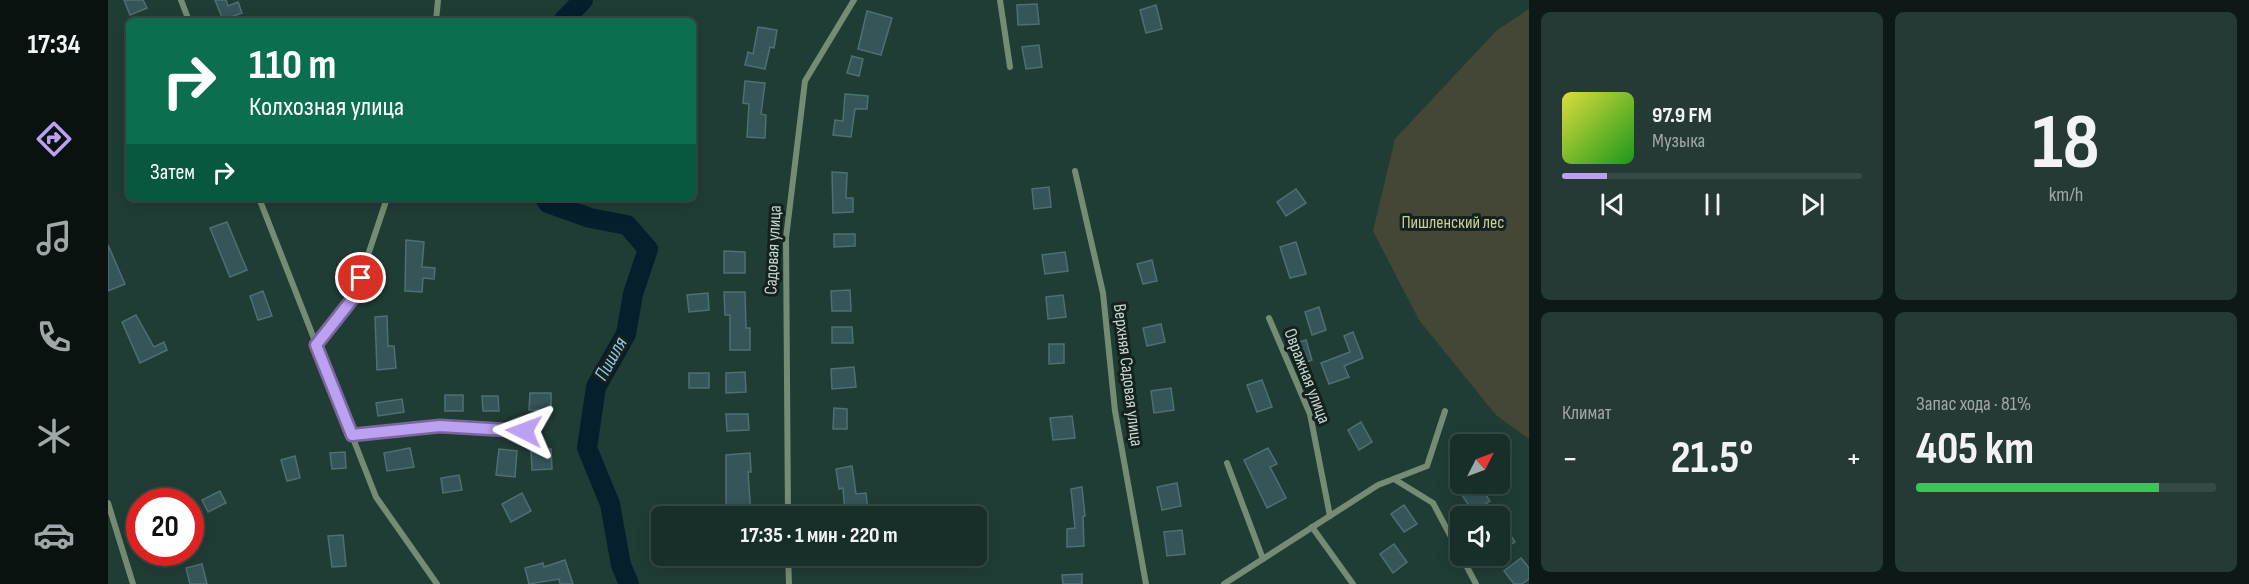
<!DOCTYPE html>
<html lang="ru">
<meta charset="utf-8">
<style>
body{margin:0;font-family:"Sofia Sans Condensed",sans-serif;background:#253a34;color:#f1f3f6;height:100vh;display:flex;flex-direction:column;font-size:22px;white-space:nowrap}
*{box-sizing:border-box;margin:0}
p{font-size:20px;color:#9fa8a8}
.icon{flex:none;width:33px;height:33px;fill:none;stroke:currentColor;stroke-width:2;stroke-linecap:round;stroke-linejoin:round}
.map{position:relative;flex:1;overflow:hidden}
.details{display:flex;flex-direction:column;gap:12px;padding:12px;background:#0d1916;width:720px}
.details>*{flex:none}
.top-card{position:absolute;left:18px;top:18px;width:570px;height:183px;border-radius:9px;box-shadow:0 3px 15px #0003,0 0 0 2px #364a45;background:#0b6e4f;color:#fff;overflow:hidden}
.needle{width:39px;rotate:48deg}
.tools{position:absolute;left:1342px;top:434px;display:grid;gap:12px}
.tools a{display:grid;place-items:center;width:60px;height:60px;border-radius:9px;background:#182e28;box-shadow:0 3px 15px #0003,0 0 0 2px #364a45;font-size:30px}
.speed{position:absolute;left:18px;top:488px;display:flex;gap:12px;font-size:30px;font-weight:700;text-align:center}
.speed>*{display:grid;place-content:center;width:78px;height:78px;border-radius:50%;background:#182e28;box-shadow:0 3px 15px #0003,0 0 0 2px #364a45;line-height:1}
.speed .limit{border:9px solid #d22;background:#fff;color:#111}
.pin{position:absolute;display:grid;place-items:center;width:51px;height:51px;color:#fff;margin:-26px;border:3px solid #fff;border-radius:50%;box-shadow:0 2px 6px #0007}
.me{position:absolute;width:66px;margin:-33px;rotate:273deg;stroke-linejoin:round;filter:drop-shadow(0 0 4px #0008)}
.turn{display:flex;align-items:center;gap:21px;height:126px;padding:0 24px;font-size:27px}
.turn .icon{width:78px;height:78px;stroke-width:2.5}
.turn b{display:block;font-size:42px;line-height:51px}
.then{display:flex;align-items:center;height:57px;padding:0 24px;background:#0003;gap:12px;font-size:22px}
.big{font-size:45px;font-weight:700;line-height:1.1}
.details .widget{flex:1;display:flex;flex-direction:column;justify-content:center;gap:9px;min-width:0;padding:0 21px;border-radius:9px;background:#253a34}
.details .dial{align-items:center;gap:0}
.dial b{font-size:78px;line-height:1}
.song{display:flex;align-items:center;gap:18px}
.cover{width:72px;height:72px;border-radius:9px;background:linear-gradient(135deg,hsl(60 70% 55%),hsl(120 70% 35%))}
.played{height:6px;border-radius:3px;background:linear-gradient(90deg,#bca0f2 15%,#364a45 15%)}
.keys{display:flex;justify-content:space-around;direction:ltr}
.heat{display:flex;justify-content:space-between;align-items:center;font-size:33px;direction:ltr}
.charge{height:9px;border-radius:4px;background:linear-gradient(90deg,#34c759 81%,#364a45 0)}
.details .tiles{flex:1;display:grid;gap:12px;grid-template-columns:repeat(2,1fr)}
.trip{position:absolute;left:543px;top:506px;width:336px;height:60px;border-radius:9px;background:#182e28;box-shadow:0 3px 15px #0003,0 0 0 2px #364a45;font-weight:700;line-height:60px;text-align:center}
main{display:flex;flex:1;min-height:0}
.tabs{display:flex;flex-direction:column;width:108px;justify-content:space-around;align-items:center;background:#0a1210;color:#9fa8a8}
.tabs .icon{width:42px;height:42px}
.tabs .current{color:#bca0f2}
.tabs b{font-size:27px;color:#f1f3f6}
.map>svg:first-child{display:block}
.green{fill:#444735}
.lines{fill:none;stroke-linecap:round;stroke-linejoin:round}
.river{stroke:#051f2d;stroke-width:20}
.building{fill:#355558;stroke:#4e6f73;stroke-width:1.5}
.lane{stroke:#748c74;stroke-width:4.5}
.street{stroke:#748c74;stroke-width:6}
.route-casing{stroke:#7a689d;stroke-width:15}
.route{stroke:#bca0f2;stroke-width:10}
.labels{text-anchor:middle;dominant-baseline:central;stroke-width:6;stroke-linejoin:round;paint-order:stroke}
.park-label{font-size:18px;fill:#c7cf99;stroke:#14211d}
.street-label{font-size:18px;fill:#c6d6d1;stroke:#14211d}
.water-label{font-size:20px;font-style:italic;fill:#91c6e6;stroke:#14211d}
</style>
<main>
<nav class="tabs">
<b>17:34</b>
<svg class="icon current" aria-label="directions" viewBox="0 0 24 24"><path d="M12 3l9 9-9 9-9-9zM9 14v-3h6M13 9l2 2-2 2"/></svg>
<svg class="icon" aria-label="music" viewBox="0 0 24 24"><path d="M9 18V5l10-2v13"/><circle cx="6" cy="18" r="3"/><circle cx="16" cy="16" r="3"/></svg>
<svg class="icon" aria-label="phone" viewBox="0 0 24 24"><path d="M5 4h4l2 5-3 2q2 4 5 5l2-3 5 2v4C11 20 4 13 5 4z"/></svg>
<svg class="icon" aria-label="climate" viewBox="0 0 24 24"><path d="M12 3v18M4 7l16 10M4 17L20 7"/></svg>
<svg class="icon" aria-label="car" viewBox="0 0 24 24"><path d="M5 17H2v-5l4-1 3-4h7l3 4 3 1v5h-3M9 17h6M6 11h13"/><circle cx="7" cy="17" r="2"/><circle cx="17" cy="17" r="2"/></svg>
</nav>
<div class="map">
<svg width="1421" height="584" viewBox="0 0 1421 584">
<rect width="100%" height="100%" fill="#203d35"/>
<!-- green -->
<polygon class="green" points="1421,9 1421,439 1388,415 1311,320 1265,231 1287,139 1388,31"/>
<g class="lines">
<!-- river -->
<g class="river">
<polyline points="455,21 475,0"/>
<polyline points="437,198 440,203 482,218 519,225 540,249 525,294 518,334 488,387 479,448 502,504 513,565 521,584"/>
</g>
</g>
<!-- building -->
<g class="building">
<polygon points="16,0 35,0 39,8 22,15"/>
<polygon points="107,0 118,0 120,6 130,2 134,13 115,20"/>
<polygon points="929,4 931,24 910,25 909,5"/>
<polygon points="1048,5 1054,29 1038,33 1032,10"/>
<polygon points="759,11 784,18 773,55 750,49"/>
<polygon points="650,27 669,30 666,48 662,47 657,69 637,65 640,52 645,54"/>
<polygon points="931,45 934,67 918,69 914,47"/>
<polygon points="744,56 755,59 751,76 739,73"/>
<polygon points="637,81 657,83 653,114 658,115 657,138 639,137 641,104 635,103"/>
<polygon points="737,94 760,96 759,109 747,109 743,137 725,135 727,120 735,121"/>
<polygon points="724,172 739,173 738,198 745,198 745,212 725,213"/>
<polygon points="941,187 943,207 926,209 924,189"/>
<polygon points="1188,189 1198,203 1178,216 1169,202"/>
<polygon points="119,222 139,270 122,277 102,228"/>
<polygon points="726,234 747,234 747,246 726,247"/>
<polygon points="298,240 316,242 314,267 327,268 326,279 315,278 314,292 297,291"/>
<polygon points="1188,242 1198,274 1182,278 1172,247"/>
<polygon points="0,245 17,284 0,291"/>
<polygon points="616,251 637,252 637,273 616,273"/>
<polygon points="957,252 960,271 937,274 934,255"/>
<polygon points="1044,260 1049,281 1035,284 1029,264"/>
<polygon points="742,290 743,311 724,311 723,291"/>
<polygon points="155,291 164,316 150,320 142,296"/>
<polygon points="616,292 637,292 638,328 642,328 642,350 622,350 622,315 617,315"/>
<polygon points="600,293 601,310 581,312 579,295"/>
<polygon points="955,295 958,317 940,319 938,297"/>
<polygon points="1211,307 1218,330 1204,335 1197,312"/>
<polygon points="28,315 46,347 56,342 59,350 32,363 14,322"/>
<polygon points="279,316 280,346 286,346 288,368 269,370 267,317"/>
<polygon points="1053,324 1057,342 1039,346 1035,328"/>
<polygon points="724,327 744,327 745,343 724,343"/>
<polygon points="1245,332 1255,358 1236,366 1241,377 1221,384 1213,363 1242,352 1236,336"/>
<polygon points="1198,340 1204,360 1192,364 1185,344"/>
<polygon points="941,344 956,344 956,363 941,364"/>
<polygon points="746,367 748,387 724,389 723,369"/>
<polygon points="637,372 638,392 618,393 618,373"/>
<rect x="581" y="373" width="20" height="15"/>
<polygon points="1154,380 1164,407 1149,412 1139,385"/>
<polygon points="1063,388 1066,410 1046,413 1043,391"/>
<polygon points="422,393 443,393 443,410 421,410"/>
<rect x="337" y="395" width="18" height="16"/>
<polygon points="374,396 390,396 391,411 375,411"/>
<polygon points="294,399 296,412 270,416 268,403"/>
<polygon points="726,408 739,409 739,429 725,429"/>
<polygon points="618,414 640,414 641,430 619,431"/>
<polygon points="964,416 967,438 945,440 942,418"/>
<polygon points="1253,422 1264,442 1251,450 1240,430"/>
<polygon points="302,448 306,467 279,471 276,453"/>
<polygon points="1160,448 1169,464 1162,467 1178,498 1159,508 1136,460"/>
<polygon points="391,449 409,451 407,477 388,475"/>
<polygon points="443,449 444,469 424,470 423,450"/>
<polygon points="237,452 238,468 224,469 222,453"/>
<polygon points="642,453 643,472 640,472 643,516 625,516 624,506 618,507 618,455"/>
<polygon points="187,456 192,478 179,481 173,460"/>
<polygon points="744,466 748,494 758,493 760,511 737,513 735,488 731,489 728,469"/>
<polygon points="351,475 354,490 335,493 333,478"/>
<polygon points="1069,483 1073,506 1054,510 1049,487"/>
<polygon points="1366,483 1370,483 1382,501 1365,512 1352,492"/>
<polygon points="974,487 977,516 975,516 976,546 959,547 959,529 967,528 963,489"/>
<polygon points="112,491 118,503 100,512 94,500"/>
<polygon points="414,493 423,511 403,522 394,504"/>
<polygon points="1296,505 1309,524 1296,532 1283,514"/>
<polygon points="90,514 95,531 82,535 82,516"/>
<polygon points="1392,519 1407,542 1392,551"/>
<polygon points="1074,530 1077,554 1059,556 1056,532"/>
<polygon points="235,535 238,566 224,567 220,536"/>
<polygon points="1286,544 1299,562 1285,573 1272,554"/>
<polygon points="1413,558 1421,568 1421,579 1414,584 1406,584 1396,571"/>
<polygon points="457,560 465,584 452,584 451,579 421,584 417,568 435,563 436,567"/>
<polygon points="94,564 99,584 82,584 78,568"/>
<polygon points="974,574 974,584 955,584 954,575"/>
</g>
<g class="lines">
<!-- lane -->
<polyline class="lane" points="244,435 331,426 416,431"/>
<!-- street -->
<g class="street">
<polyline points="73,0 81,21"/>
<polyline points="892,0 902,67"/>
<polyline points="328,21 330,0"/>
<polyline points="967,171 995,293 1007,411 1038,584"/>
<polyline points="151,198 268,497 329,584"/>
<polyline points="1161,318 1202,414 1222,516"/>
<polyline points="208,345 246,297 279,198"/>
<polyline points="1119,463 1155,559"/>
<polyline points="1286,479 1325,503 1368,584"/>
<polyline points="0,503 25,584"/>
<polyline points="680,516 678,238 697,81 746,0"/>
<polyline points="1204,527 1245,584"/>
<polyline points="680,555 681,584"/>
<polyline points="1116,584 1270,485 1319,466 1337,411"/>
</g>
</g>
<g class="lines">
<!-- route casing -->
<g class="route-casing">
<polyline id="route" points="253,278 246,297 208,345 244,435 332,426 416,431"/>
</g>
<!-- route -->
<use href="#route" class="route"/>
</g>
<g class="labels">
<!-- park labels -->
<g class="park-label">
<text x="1345" y="222">Пишленский лес</text>
</g>
<!-- street labels -->
<g class="street-label">
<text transform="translate(665 250) rotate(-87)">Садовая улица</text>
<text transform="translate(1020 375) rotate(83)">Верхняя Садовая улица</text>
<text transform="translate(1199 376) rotate(69)">Овражная улица</text>
</g>
<!-- water labels -->
<g class="water-label">
<text transform="translate(503 359) rotate(-61)">Пишля</text>
</g>
</g>
</svg>
<div class="tools">
<a><svg class="needle" viewBox="-14 -14 28 28"><path d="M0-13l5 13h-10z" fill="#e53935"/><path d="M0 13l5-13h-10z" fill="#9fa8a8"/></svg></a>
<a><svg class="icon" aria-label="sound" viewBox="0 0 24 24"><path d="M4 9h4l5-4v14l-5-4H4zM17 9q2 3 0 6"/></svg></a>
</div>
<div class="speed"><div class="limit">20</div></div>
<div class="pin" style="left:253px;top:278px;background:#d93025"><svg class="icon" aria-label="arrive" viewBox="0 0 24 24"><path d="M6 21V4h12l-3 4 3 4H6"/></svg></div>
<svg class="me" style="left:416px;top:431px" viewBox="-20 -20 40 40"><path d="M0-17L14 15 0 8-14 15z" fill="#bca0f2" stroke="#fff" stroke-width="4"/></svg>
<div class="trip">17:35 · 1 мин · 220 m</div>
<div class="top-card">
<div class="turn"><svg class="icon" aria-label="right" viewBox="0 0 24 24"><path d="M7 20v-9h11M14 6l5 5-5 5"/></svg><div><b>110 m</b>Колхозная улица</div></div>
<div class="then">Затем<svg class="icon" aria-label="right" viewBox="0 0 24 24"><path d="M7 20v-9h11M14 6l5 5-5 5"/></svg></div>
</div>
</div>
<section class="details">
<div class="tiles">
<div class="widget">
<div class="song"><i class="cover"></i><div><b>97.9 FM</b><p>Музыка</p></div></div>
<div class="played"></div>
<div class="keys"><svg class="icon" aria-label="previous" viewBox="0 0 24 24"><path d="M18 5L8 12l10 7zM5 5v14"/></svg><svg class="icon" aria-label="pause" viewBox="0 0 24 24"><path d="M8 5v14M16 5v14"/></svg><svg class="icon" aria-label="next" viewBox="0 0 24 24"><path d="M6 5l10 7-10 7zM19 5v14"/></svg></div>
</div>
<div class="widget dial"><b>18</b><p>km/h</p></div>
<div class="widget"><p>Климат</p>
<div class="heat"><a>−</a><b class="big">21.5°</b><a>+</a></div>
</div>
<div class="widget"><p>Запас хода · 81%</p><b class="big">405 km</b><div class="charge"></div></div>
</div>
</section>
</main>
